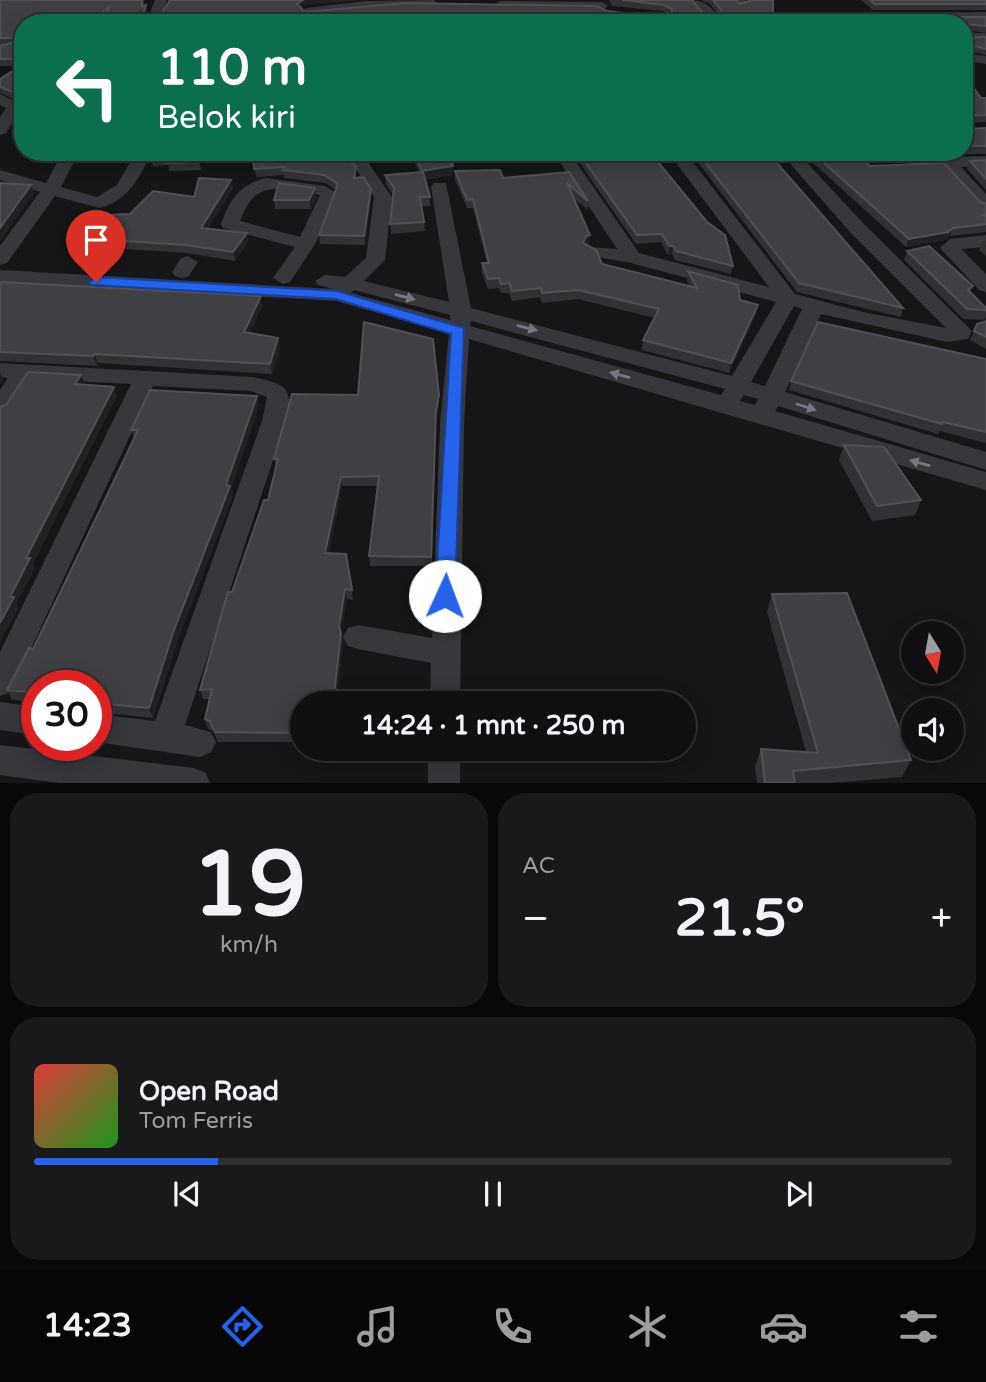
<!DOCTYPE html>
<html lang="id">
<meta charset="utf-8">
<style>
body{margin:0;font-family:"Varela Round",sans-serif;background:#19191b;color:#f1f3f6;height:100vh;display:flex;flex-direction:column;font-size:26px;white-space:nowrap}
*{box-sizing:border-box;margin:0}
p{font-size:23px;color:#9c9d9f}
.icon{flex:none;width:38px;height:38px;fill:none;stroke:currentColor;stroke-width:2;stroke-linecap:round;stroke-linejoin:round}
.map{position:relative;height:783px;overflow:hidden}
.sheet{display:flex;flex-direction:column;gap:10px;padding:10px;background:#09090a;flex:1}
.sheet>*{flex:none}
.top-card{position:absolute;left:14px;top:14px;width:959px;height:147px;border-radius:28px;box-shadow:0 4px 18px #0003,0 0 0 2px #303032;background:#0b6e4f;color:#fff;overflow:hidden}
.needle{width:46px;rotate:169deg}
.tools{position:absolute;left:901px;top:621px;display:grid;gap:14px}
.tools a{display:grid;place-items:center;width:63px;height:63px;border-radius:50%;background:#101012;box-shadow:0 4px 18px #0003,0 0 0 2px #303032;font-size:35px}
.speed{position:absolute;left:21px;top:670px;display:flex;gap:14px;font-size:35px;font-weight:700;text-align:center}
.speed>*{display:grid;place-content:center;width:91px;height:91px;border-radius:50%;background:#101012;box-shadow:0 4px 18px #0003,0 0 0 2px #303032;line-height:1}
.speed .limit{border:10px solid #d22;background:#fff;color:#111}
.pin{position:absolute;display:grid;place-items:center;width:60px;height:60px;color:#fff;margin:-72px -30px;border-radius:50% 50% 50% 0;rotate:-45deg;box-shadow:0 0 7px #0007}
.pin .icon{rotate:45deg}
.me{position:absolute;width:77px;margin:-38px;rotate:2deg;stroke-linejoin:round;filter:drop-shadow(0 0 5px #0008)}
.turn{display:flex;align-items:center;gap:24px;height:147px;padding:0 28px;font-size:32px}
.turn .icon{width:91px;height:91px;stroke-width:2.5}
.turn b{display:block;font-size:49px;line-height:60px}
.big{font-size:52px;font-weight:700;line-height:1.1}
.sheet .card{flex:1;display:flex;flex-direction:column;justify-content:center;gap:10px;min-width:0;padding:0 24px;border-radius:28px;background:#19191b}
.sheet .dial{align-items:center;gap:0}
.dial b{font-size:91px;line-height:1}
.song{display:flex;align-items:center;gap:21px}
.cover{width:84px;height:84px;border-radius:10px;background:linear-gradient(135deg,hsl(0 70% 55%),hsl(120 70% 35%))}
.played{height:7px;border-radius:4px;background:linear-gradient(90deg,#2563eb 20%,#303032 20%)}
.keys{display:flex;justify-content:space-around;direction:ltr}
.heat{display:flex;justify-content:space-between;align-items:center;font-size:38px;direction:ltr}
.sheet .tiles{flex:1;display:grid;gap:10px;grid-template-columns:1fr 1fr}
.card:last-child{grid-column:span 2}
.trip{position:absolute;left:290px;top:691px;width:406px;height:70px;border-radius:35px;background:#101012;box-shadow:0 4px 18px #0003,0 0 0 2px #303032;font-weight:700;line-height:70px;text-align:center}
.tabs{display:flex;height:112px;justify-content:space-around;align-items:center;background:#060607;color:#9c9d9f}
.tabs .icon{width:49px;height:49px}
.tabs .on{color:#2563eb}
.tabs b{font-size:32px;color:#f1f3f6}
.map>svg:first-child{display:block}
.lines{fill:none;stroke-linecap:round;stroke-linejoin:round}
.minor{fill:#37383d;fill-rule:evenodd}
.wall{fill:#323236}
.shaded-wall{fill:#212124}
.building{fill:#3f3f44;stroke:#4f5156;stroke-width:2}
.oneway{fill:#757881}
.route{fill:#2563eb;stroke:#184099;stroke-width:2}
</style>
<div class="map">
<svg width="986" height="784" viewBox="0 0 986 784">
<rect width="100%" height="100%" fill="#161618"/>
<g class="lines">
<!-- minor -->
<g class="minor">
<polygon points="155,0 167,0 159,23 146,23"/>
<polygon points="434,0 437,3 431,7 366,9 306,16 300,12 306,8 366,1"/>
<path d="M688,0C706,0 713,7 720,23H707L703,14Z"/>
<polygon points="732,0 745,0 749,5 738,8"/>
<polygon points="500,1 602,2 608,6 602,10 495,8 494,5"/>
<polygon points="986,12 986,20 841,21 834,17 841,13"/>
<rect x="964" y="33" width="22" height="8"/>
<polygon points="964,53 986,56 986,64 964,61"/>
<polygon points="0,94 23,106 6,133 0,135 0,117 6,108 0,105"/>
<path d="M63,152H79L61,187L97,197L117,185L136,152H152C139,177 129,201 99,208L55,196L7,263L0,265V246L40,192L0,180V170L46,183Z"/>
<path d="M353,152H369V164L392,197L385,260L364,281L449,302L431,187L434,183H446L471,308L732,376L776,302L631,263L587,255L584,251L587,247L617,249L553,152H569L639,253L769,287L668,152H685L795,294L863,312L946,328L849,231L780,152H797L863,223L972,331L968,339L947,342L821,314L785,392L986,452V470L778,406L775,411L986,472V490L469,339L464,424L460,704H430L431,663L358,649L348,646L343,637L348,628L358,625L432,638L440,424L449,333L336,301L0,282V270L333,289L318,285L315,281L325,275L345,277L366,258L374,197L353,164ZM354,290L450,315V320L351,293ZM794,306L802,309L765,386L751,382ZM471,321L725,389L721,395L470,326ZM744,395L758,399L755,405L740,401Z"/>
<polygon points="936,152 947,152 952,157 986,156 986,166 961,167 986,194 986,210 980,209 943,168 916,169 908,164 916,159 934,158"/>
<path d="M266,178L325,186L338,194L315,244L290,282L283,284L273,278L295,247L223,228L221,224C230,199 239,185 266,178ZM278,189L320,195L300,237L240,221C248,201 255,189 278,189Z"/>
<polygon points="986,235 986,247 961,249 986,274 986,292 979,290 940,248 950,239"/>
<polygon points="188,256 198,262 189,276 182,278 175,276 172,272 181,258"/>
<path d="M0,363L253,377C286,385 294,386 286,421L185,725L211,732L216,742L211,752L200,757L96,742V714L155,721L262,421L267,397L251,391L153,386L11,692L0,696V652L131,384L30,379L8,413L0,416V390L8,378L0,377Z"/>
<polygon points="0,702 37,707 37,735 0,730"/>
<polygon points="0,745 194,768 206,773 210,784 67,784 0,775"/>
<rect x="428" y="749" width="32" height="35"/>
</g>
</g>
<!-- wall -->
<g class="wall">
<polygon points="0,0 144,0 144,6 146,5 147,12 146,18 158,19 306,5 301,8 305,12 607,11 663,18 670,15 663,11 612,6 609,0 692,0 706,17 720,18 710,4 700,0 736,0 740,4 748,1 748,0 773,0 771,23 101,23 102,20 99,23 23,23 22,103 0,93 0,79 18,68 14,66 0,66"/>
<polygon points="861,0 986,0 986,10 873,10"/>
<polygon points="986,17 986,33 965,30 964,23"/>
<polygon points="964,37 986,37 986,55 964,50"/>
<polygon points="964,87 981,98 986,98 986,122 965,123 965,129 986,128 986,154 953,154 950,152 964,152"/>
<polygon points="197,152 201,170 169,171 168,165 153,166 151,158"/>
<polygon points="282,152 350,152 349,161 356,167 356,178 371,189 371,198 365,245 320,244 319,235 336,190 325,183 284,178 284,175 256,177 253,156"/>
<polygon points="572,152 650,152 733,266 731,274 675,260 672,254 668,255 661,242 636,244"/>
<polygon points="690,152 786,152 787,154 785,162 776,162 903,308 901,317 797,292"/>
<polygon points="801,152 934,152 932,155 868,158 864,161 870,166 981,203 986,203 986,234 986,232 950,236 945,240 906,247"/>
<polygon points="414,154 453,166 453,175 425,180 430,197 430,206 422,206 425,231 391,234 390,224 393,195 386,184 385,175 419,172 415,163"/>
<polygon points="986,160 986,190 967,169 970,161"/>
<polygon points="455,171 503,178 569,172 588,201 588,210 573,198 589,245 586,245 602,264 690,286 687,281 688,271 740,300 756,314 729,373 642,350 643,340 655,318 578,299 542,303 540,297 512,301 509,293 501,293 499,288 488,289 482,273 482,263 487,263 473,208 467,208 455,180"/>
<polygon points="233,188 207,229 247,233 248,241 235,261 187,253 98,247 96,239 130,214"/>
<polygon points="315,188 316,197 311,209 275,209 274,200"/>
<polygon points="986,241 986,256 979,250 982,242"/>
<polygon points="907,251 973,286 970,292 986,308 986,316 985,320 963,319 904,260"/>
<polygon points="0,282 262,306 250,333 278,338 280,348 272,374 98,363 97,366 0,361"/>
<polygon points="986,321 986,349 970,340 974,331"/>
<polygon points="986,359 986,443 940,431 938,434 789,390 791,381"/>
<polygon points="439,395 439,404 436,419 432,566 370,566 369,556 377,486 342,486 329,553 346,554 353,600 347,599 341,632 343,642 336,704 303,704 303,742 218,742 213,731 208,729 205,719 210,699 203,699 200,690 232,592 268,500 276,466 274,459"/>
<polygon points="259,406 231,488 233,495 178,640 153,718 96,712 96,686 37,686 37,702 12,700 7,690 33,649 134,438 131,430"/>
<polygon points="844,445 921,500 915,515 872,521 839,460"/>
<polygon points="772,594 911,760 902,777 831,783 757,783 755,766 761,749 806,752 767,612"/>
</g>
<!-- shaded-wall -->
<g class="shaded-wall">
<polygon points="303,0 366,0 306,5 298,11 297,4"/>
<polygon points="146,5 147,12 144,23 142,18"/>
<polygon points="110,6 111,12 99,23 89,23"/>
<polygon points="773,16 771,23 762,23 763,17"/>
<polygon points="23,90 23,102 22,103 20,95"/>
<polygon points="867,152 870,152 868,158 858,165 860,157"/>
<polygon points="787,154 785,162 769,163 770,155"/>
<polygon points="453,166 453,175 422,180 422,171"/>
<polygon points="231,180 233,188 203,237 201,228"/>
<polygon points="31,185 34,193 0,242 0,228"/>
<polygon points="315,188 316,197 311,209 309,200"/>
<polygon points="371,189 371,198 365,245 364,236"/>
<polygon points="953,228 950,236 945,240 906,247 909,239"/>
<polygon points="247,233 248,241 235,261 233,252"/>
<polygon points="590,235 589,245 585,245 583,243 586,236"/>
<polygon points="669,246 673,246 672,254 668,255"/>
<polygon points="261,296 262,306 246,341 244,332"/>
<polygon points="758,305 756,314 729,373 731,363"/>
<polygon points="278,338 280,348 272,374 270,364"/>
<polygon points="95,354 98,363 97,366 93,356"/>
<polygon points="0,372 3,380 0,386"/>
<polygon points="81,375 85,384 78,394 75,384"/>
<polygon points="114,387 117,396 33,564 35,568 17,603 19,607 0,643 0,623 26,558"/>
<polygon points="439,395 439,404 436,419 432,566 436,410"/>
<polygon points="257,396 259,406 231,488 233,495 178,640 153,718 149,708 174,630"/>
<polygon points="341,477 342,486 327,563 325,553"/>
<polygon points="345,589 347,599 341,636 339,626"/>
<polygon points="341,633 343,642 336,704 333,704"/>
</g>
<!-- building -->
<g class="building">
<polygon points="0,0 142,0 142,6 146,5 142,18 158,19 170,0 303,0 297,4 305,12 405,3 597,6 607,11 663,18 672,13 672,9 664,5 622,0 692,0 706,17 723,18 721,10 713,0 736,0 740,4 752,0 773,0 773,16 763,17 766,23 101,23 110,6 89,23 23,23 23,90 20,95 0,87 0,79 19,67 20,64 12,59 0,59 0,46 18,41 18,38 0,38"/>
<polygon points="870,0 986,0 986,4 874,4"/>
<polygon points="884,17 986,17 986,26 966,24 964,36 964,23 889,23"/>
<polygon points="964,37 986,37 986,49 966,44 964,49"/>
<polygon points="964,87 973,87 981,98 986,98 986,115 965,116 965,129 986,128 986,146 964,146"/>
<polygon points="152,152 197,152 199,162 167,163 169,157 151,158"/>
<polygon points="282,152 349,152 348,159 356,167 354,178 363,177 371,189 364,236 319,235 338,184 324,175 283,170 284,167 254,169 253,156"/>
<polygon points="430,152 449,152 453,166 422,171 414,154"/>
<polygon points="578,152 650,152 707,222 725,235 733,266 676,251 673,246 669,246 662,234 637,235"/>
<polygon points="697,152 786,152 787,154 770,155 903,308 799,283"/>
<polygon points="812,152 867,152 860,157 870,166 944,163 981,203 986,203 986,215 983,215 986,217 986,224 953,228 948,232 909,239"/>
<polygon points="986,160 986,179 970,161"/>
<polygon points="500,170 503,178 569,172 588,201 567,183 590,235 586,236 583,243 596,250 602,264 697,288 688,271 738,285 740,300 758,305 731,363 643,340 659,309 578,290 542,293 541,288 512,291 509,283 501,284 499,278 488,279 482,263 489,263 473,199 467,200 455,171"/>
<polygon points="423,172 430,197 420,197 424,222 390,224 394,188 385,175"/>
<polygon points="199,178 231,180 201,228 247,233 233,252 185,245 96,239 105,215 130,214 153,191 194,197"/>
<polygon points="0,183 31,185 0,228"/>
<polygon points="279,183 315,188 309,200 274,200"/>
<polygon points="929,246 973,286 968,290 986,308 986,310 967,309 907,251"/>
<polygon points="0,282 261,296 244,332 278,338 270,364 95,354 93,356 0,352"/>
<polygon points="986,321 986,337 974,331 977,324"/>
<polygon points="364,322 433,339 439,395 436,410 431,557 369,556 379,476 341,477 325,553 346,554 352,590 345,589 339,626 341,633 333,704 303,704 303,733 215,732 210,721 205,719 212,689 200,690 228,592 232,592 264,500 268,500 278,459 274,459 292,394 358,395"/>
<polygon points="818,322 986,359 986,432 943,422 942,424 791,381"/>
<polygon points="28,372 81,375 75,384 114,387 26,558 30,558 10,597 14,597 0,623 0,407 6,405"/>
<polygon points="150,390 257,396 226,485 230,486 174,630 149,708 96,703 96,686 37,686 37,693 7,690 29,648 33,649 121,466 138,430 131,430"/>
<polygon points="844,445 884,447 921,500 877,506"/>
<polygon points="847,593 911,760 793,771 795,783 765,783 761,749 818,753 772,594"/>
</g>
<!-- one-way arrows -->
<defs><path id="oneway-solid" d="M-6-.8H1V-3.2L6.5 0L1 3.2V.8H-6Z" transform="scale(1.75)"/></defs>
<g class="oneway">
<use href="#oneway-solid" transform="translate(405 297) rotate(14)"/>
<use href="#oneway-solid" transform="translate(527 328) rotate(14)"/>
<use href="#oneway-solid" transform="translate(620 375) rotate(-165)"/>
<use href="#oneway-solid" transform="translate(806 407) rotate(18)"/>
<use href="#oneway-solid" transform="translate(920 463) rotate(-164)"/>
</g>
<!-- route -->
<polygon class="route" points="96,277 337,291 464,328 455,596 452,601 438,601 435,596 451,334 336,299 91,285 89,282"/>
</svg>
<div class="tools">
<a><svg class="needle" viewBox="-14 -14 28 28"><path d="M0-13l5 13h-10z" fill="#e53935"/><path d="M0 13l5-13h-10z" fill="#9c9d9f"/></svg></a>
<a><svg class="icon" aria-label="sound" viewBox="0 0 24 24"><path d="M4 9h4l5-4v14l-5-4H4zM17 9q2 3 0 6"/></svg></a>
</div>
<div class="speed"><div class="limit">30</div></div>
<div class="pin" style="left:96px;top:282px;background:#d93025"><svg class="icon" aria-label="arrive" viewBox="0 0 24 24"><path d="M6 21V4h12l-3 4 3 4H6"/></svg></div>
<svg class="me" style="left:445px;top:596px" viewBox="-20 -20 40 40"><circle r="19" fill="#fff"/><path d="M0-13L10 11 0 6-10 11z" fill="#2563eb"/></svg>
<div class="trip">14:24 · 1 mnt · 250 m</div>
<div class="top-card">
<div class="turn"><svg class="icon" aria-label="left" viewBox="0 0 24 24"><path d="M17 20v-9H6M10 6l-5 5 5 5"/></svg><div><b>110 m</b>Belok kiri</div></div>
</div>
</div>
<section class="sheet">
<div class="tiles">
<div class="card dial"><b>19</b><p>km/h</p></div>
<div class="card"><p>AC</p>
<div class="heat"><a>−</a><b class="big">21.5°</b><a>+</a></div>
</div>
<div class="card">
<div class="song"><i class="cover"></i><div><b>Open Road</b><p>Tom Ferris</p></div></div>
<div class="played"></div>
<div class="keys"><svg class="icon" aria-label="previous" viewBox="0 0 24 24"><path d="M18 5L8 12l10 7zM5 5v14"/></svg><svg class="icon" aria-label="pause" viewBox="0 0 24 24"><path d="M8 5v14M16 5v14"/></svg><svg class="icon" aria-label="next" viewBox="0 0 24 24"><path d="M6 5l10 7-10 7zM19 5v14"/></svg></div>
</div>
</div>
</section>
<nav class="tabs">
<b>14:23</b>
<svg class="icon on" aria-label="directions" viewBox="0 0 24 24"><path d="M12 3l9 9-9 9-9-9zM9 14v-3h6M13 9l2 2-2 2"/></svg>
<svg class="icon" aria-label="music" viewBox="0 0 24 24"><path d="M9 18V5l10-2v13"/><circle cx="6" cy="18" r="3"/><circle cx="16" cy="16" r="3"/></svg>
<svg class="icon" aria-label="phone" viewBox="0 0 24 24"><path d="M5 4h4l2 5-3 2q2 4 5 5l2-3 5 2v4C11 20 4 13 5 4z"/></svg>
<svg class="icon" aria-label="climate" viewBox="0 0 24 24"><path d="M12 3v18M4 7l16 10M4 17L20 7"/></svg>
<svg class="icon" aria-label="car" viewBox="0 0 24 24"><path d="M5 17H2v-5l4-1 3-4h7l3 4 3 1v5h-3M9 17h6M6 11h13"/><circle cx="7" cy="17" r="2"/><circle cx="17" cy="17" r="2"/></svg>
<svg class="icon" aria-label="filters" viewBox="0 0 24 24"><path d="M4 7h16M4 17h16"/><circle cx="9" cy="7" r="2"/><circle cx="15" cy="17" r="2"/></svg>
</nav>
